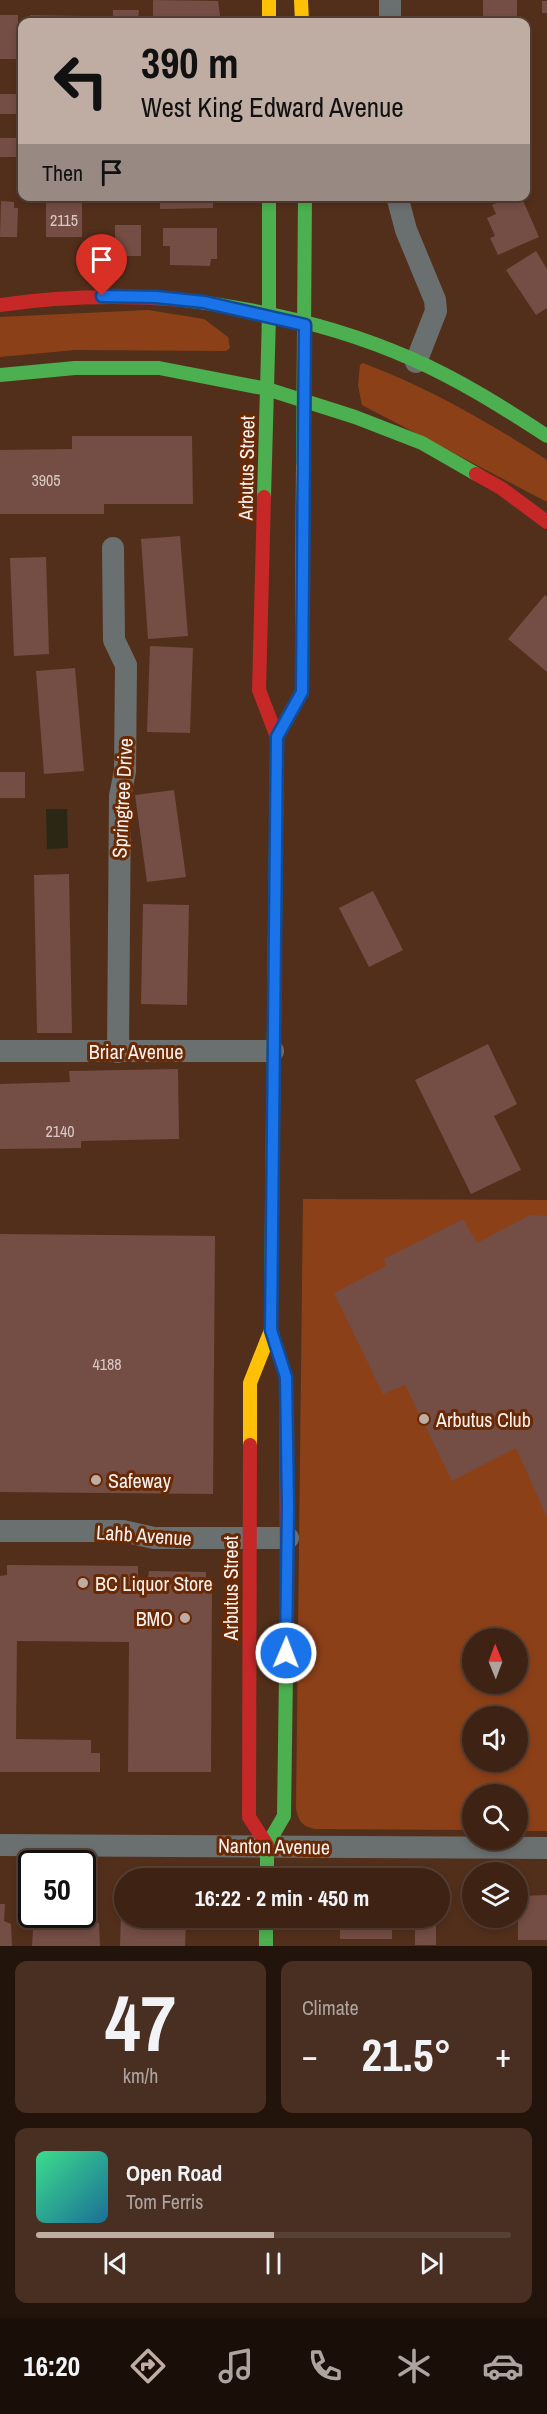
<!DOCTYPE html>
<meta charset="utf-8">
<style>
body{margin:0;font-family:"Archivo Narrow",sans-serif;background:#492f22;color:#f1f3f6;height:100vh;display:flex;flex-direction:column;font-size:22px;white-space:nowrap}
*{box-sizing:border-box;margin:0}
p{font-size:20px;color:#ada4a0}
.icon{flex:none;width:33px;height:33px;fill:none;stroke:currentColor;stroke-width:2;stroke-linecap:round;stroke-linejoin:round}
.map{position:relative;height:1946px;overflow:hidden}
.sheet{display:flex;flex-direction:column;gap:15px;padding:15px;background:#22130b;flex:1}
.sheet>*{flex:none}
.top-card{position:absolute;left:18px;top:18px;width:512px;height:183px;border-radius:12px;box-shadow:0 3px 9px #0003,0 0 0 2px #574034;background:#bfada4;color:#111;overflow:hidden}
.needle{width:39px;rotate:359deg}
.buttons{position:absolute;left:462px;top:1628px;display:grid;gap:12px}
.buttons a{display:grid;place-items:center;width:66px;height:66px;border-radius:50%;background:#3e2314;box-shadow:0 3px 9px #0003,0 0 0 2px #574034;font-size:30px}
.speed{position:absolute;left:18px;top:1850px;display:flex;gap:12px;font-size:30px;font-weight:700;text-align:center}
.speed>*{display:grid;place-content:center;width:78px;height:78px;border-radius:50%;background:#3e2314;box-shadow:0 3px 9px #0003,0 0 0 2px #574034;line-height:1}
.speed .limit{border:3px solid #111;border-radius:9px;background:#fff;color:#111}
.pin{position:absolute;display:grid;place-items:center;width:51px;height:51px;color:#fff;margin:-62px -26px;border-radius:50% 50% 50% 0;rotate:-45deg;box-shadow:0 0 6px #0007}
.pin .icon{rotate:45deg}
.me{position:absolute;width:66px;margin:-33px;rotate:1deg;stroke-linejoin:round;filter:drop-shadow(0 0 4px #0008)}
.turn{display:flex;align-items:center;gap:21px;height:126px;padding:0 24px;font-size:27px}
.turn .icon{width:78px;height:78px;stroke-width:2.5}
.turn b{display:block;font-size:42px;line-height:51px}
.then{display:flex;align-items:center;height:57px;padding:0 24px;background:#0003;gap:12px;font-size:22px}
.big{font-size:45px;font-weight:700;line-height:1.1}
.sheet .tile{flex:1;display:flex;flex-direction:column;justify-content:center;gap:9px;min-width:0;padding:0 21px;border-radius:12px;background:#492f22}
.sheet .dial{align-items:center;gap:0}
.dial b{font-size:78px;line-height:1}
.song{display:flex;align-items:center;gap:18px}
.cover{width:72px;height:72px;border-radius:9px;background:linear-gradient(135deg,hsl(150 70% 55%),hsl(200 70% 35%))}
.played{height:6px;border-radius:3px;background:linear-gradient(90deg,#bfada4 50%,#574034 50%)}
.keys{display:flex;justify-content:space-around;direction:ltr}
.heat{display:flex;justify-content:space-between;align-items:center;font-size:33px;direction:ltr}
.sheet .tiles{flex:1;display:grid;gap:15px;grid-template-columns:1fr 1fr}
.tile:last-child{grid-column:span 2}
.trip{position:absolute;left:114px;top:1868px;width:336px;height:60px;border-radius:30px;background:#3e2314;box-shadow:0 3px 9px #0003,0 0 0 2px #574034;font-weight:700;line-height:60px;text-align:center}
.menu{display:flex;height:96px;justify-content:space-around;align-items:center;background:#190e08;color:#ada4a0}
.menu .icon{width:42px;height:42px}
.menu .on{color:#bfada4}
.menu b{font-size:27px;color:#f1f3f6}
.map>svg:first-child{display:block}
.green{fill:#8c4018;fill-rule:evenodd}
.water{fill:#2b2715}
.building{fill:#744d44}
.lines{fill:none;stroke-linecap:round;stroke-linejoin:round}
.street{stroke:#6a6f6f;stroke-width:22}
.fast{stroke:#4caf50;stroke-width:14}
.slow{stroke:#ffc107;stroke-width:14}
.jam{stroke:#c62828;stroke-width:14}
.route-casing{stroke:#114b97;stroke-width:15}
.route{stroke:#1a73e8;stroke-width:10}
.poi-dot{fill:#bfada4;stroke:#692904;stroke-width:2}
.labels{text-anchor:middle;dominant-baseline:central;stroke-width:6;stroke-linejoin:round;paint-order:stroke}
.number-label{font-size:16px;fill:#d8c8c4}
.street-label{font-size:20px;fill:#faf1ee;stroke:#692904}
.poi-label{font-size:20px;fill:#faf1ee;stroke:#692904;text-anchor:start}
</style>
<div class="map">
<svg width="547" height="1946" viewBox="0 0 547 1946">
<rect width="100%" height="100%" fill="#522f1b"/>
<!-- green -->
<g class="green">
<polygon points="148,310 204,319 228,337 230,348 226,351 75,350 0,357 0,317"/>
<path d="M363,363C429,388 488,422 547,460V502L362,405L358,385L360,365Z"/>
<path d="M303,1199L547,1200V1831H518V1794H472V1830L315,1829C302,1826 299,1822 296,1809ZM472,1638H518V1683H472ZM472,1716H518V1761H472Z"/>
</g>
<!-- water -->
<polygon class="water" points="46,809 67,809 68,848 47,849"/>
<!-- building -->
<g class="building">
<polygon points="153,0 218,1 221,22 164,22 164,19 153,19"/>
<rect x="483" y="0" width="34" height="22"/>
<rect x="542" y="1" width="5" height="12"/>
<polygon points="113,10 139,10 138,22 113,22"/>
<rect x="0" y="15" width="18" height="44"/>
<polygon points="30,15 85,16 85,22 30,22"/>
<rect x="0" y="94" width="22" height="20"/>
<rect x="0" y="138" width="20" height="19"/>
<polygon points="525,148 527,148 531,168 525,170"/>
<polygon points="160,196 213,196 213,208 160,209"/>
<polygon points="511,196 521,196 539,237 498,255 490,238 495,236 487,218 496,214 492,205"/>
<polygon points="1,201 14,202 14,208 18,208 17,237 0,237"/>
<rect x="46" y="203" width="36" height="34"/>
<rect x="115" y="225" width="26" height="31"/>
<polygon points="163,228 217,228 217,259 211,259 210,266 170,265 170,246 163,246"/>
<polygon points="536,251 547,269 547,308 536,315 506,270"/>
<polygon points="72,436 192,436 193,504 104,504 104,514 0,514 0,450 72,449"/>
<polygon points="180,536 188,636 148,639 141,539"/>
<polygon points="46,557 49,654 14,656 10,558"/>
<polygon points="545,595 547,597 547,672 508,639"/>
<polygon points="150,646 193,648 190,733 147,732"/>
<polygon points="75,668 84,771 44,774 36,671"/>
<rect x="0" y="772" width="25" height="26"/>
<polygon points="174,790 186,877 147,882 135,795"/>
<polygon points="69,874 72,1033 37,1033 34,875"/>
<polygon points="373,891 403,950 369,967 339,908"/>
<polygon points="143,904 189,905 187,1005 141,1004"/>
<polygon points="488,1044 517,1104 494,1116 521,1170 471,1194 415,1080"/>
<polygon points="178,1069 179,1139 81,1141 81,1148 0,1149 0,1084 70,1082 69,1071"/>
<polygon points="530,1215 547,1216 547,1517 516,1448 452,1481 405,1385 383,1394 334,1293 386,1266 384,1259 463,1219 477,1243"/>
<polygon points="0,1234 215,1236 213,1494 0,1492"/>
<polygon points="7,1565 138,1566 138,1577 148,1577 149,1571 206,1572 206,1588 212,1588 211,1772 128,1772 129,1642 17,1641 16,1739 91,1740 91,1753 100,1753 100,1772 0,1772 0,1576 7,1575"/>
<polygon points="547,1895 547,1940 518,1940 518,1896"/>
<polygon points="0,1904 5,1904 4,1921 11,1924 12,1946 0,1946"/>
<polygon points="82,1906 91,1906 91,1923 99,1923 100,1946 32,1946 34,1914 82,1914"/>
<polygon points="121,1912 124,1912 124,1917 179,1917 178,1924 186,1924 185,1946 120,1946"/>
<rect x="340" y="1917" width="52" height="22"/>
<rect x="415" y="1917" width="21" height="28"/>
</g>
<g class="lines">
<!-- street -->
<g class="street">
<polyline points="390,22 390,0"/>
<polyline points="397,196 406,230 435,300 436,311 416,362"/>
<polyline points="113,548 114,640 126,665 125,771 120,796 118,1052"/>
<polyline points="0,1051 273,1051"/>
<polyline points="0,1531 123,1531 154,1538 288,1538"/>
<polyline points="0,1845 547,1848"/>
</g>
<!-- fast -->
<g class="fast">
<path d="M183,300C261,309 340,327 412,359C460,380 504,408 547,436"/>
<polyline points="0,375 75,368 159,368 267,389 355,417 422,443 476,474"/>
<polyline points="303,467 305,196"/>
<polyline points="264,497 269,316 269,196"/>
<polyline points="271,1302 277,743"/>
<polyline points="267,1878 267,1845 284,1816 287,1604"/>
<polyline points="266,1917 266,1946"/>
</g>
<!-- slow -->
<g class="slow">
<polyline points="269,0 269,22"/>
<polyline points="301,0 302,22"/>
<polyline points="277,737 302,692 303,467"/>
<polyline points="250,1445 250,1383 271,1330"/>
</g>
<!-- jam -->
<g class="jam">
<path d="M0,305C62,296 121,295 183,300"/>
<polyline points="476,474 501,488 547,522"/>
<polyline points="264,497 259,690 277,737 277,743"/>
<polyline points="271,1302 271,1330 286,1377 287,1604"/>
<polyline points="250,1445 249,1817 267,1845"/>
</g>
</g>
<g class="lines">
<!-- route casing -->
<g class="route-casing">
<polyline id="route" points="102,296 156,297 204,302 305,325 302,692 277,737 271,1330 286,1377 288,1506 286,1653"/>
</g>
<!-- route -->
<use href="#route" class="route"/>
</g>
<!-- markers -->
<g class="poi-dot">
<circle cx="424" cy="1419" r="6"/>
<circle cx="96" cy="1480" r="6"/>
<circle cx="83" cy="1583" r="6"/>
<circle cx="185" cy="1618" r="6"/>
</g>
<g class="labels">
<!-- number labels -->
<g class="number-label">
<text x="64" y="220">2115</text>
<text x="46" y="480">3905</text>
<text x="60" y="1131">2140</text>
<text x="107" y="1364">4188</text>
</g>
<!-- street labels -->
<g class="street-label">
<text transform="translate(246 468) rotate(-89)">Arbutus Street</text>
<text transform="translate(122 798) rotate(-87)">Springtree Drive</text>
<text x="136" y="1051">Briar Avenue</text>
<text transform="translate(144 1535) rotate(4)">Lahb Avenue</text>
<text transform="translate(230 1588) rotate(-90)">Arbutus Street</text>
<text transform="translate(274 1846) rotate(1)">Nanton Avenue</text>
</g>
<!-- poi labels -->
<g class="poi-label">
<text x="436" y="1419">Arbutus Club</text>
<text x="108" y="1480">Safeway</text>
<text x="95" y="1583">BC Liquor Store</text>
<text x="173" y="1618" text-anchor="end">BMO</text>
</g>
</g>
</svg>
<div class="buttons">
<a><svg class="needle" viewBox="-14 -14 28 28"><path d="M0-13l5 13h-10z" fill="#e53935"/><path d="M0 13l5-13h-10z" fill="#ada4a0"/></svg></a>
<a><svg class="icon" aria-label="sound" viewBox="0 0 24 24"><path d="M4 9h4l5-4v14l-5-4H4zM17 9q2 3 0 6"/></svg></a>
<a><svg class="icon" aria-label="search" viewBox="0 0 24 24"><circle cx="10" cy="10" r="6"/><path d="M15 15l6 6"/></svg></a>
<a><svg class="icon" aria-label="layers" viewBox="0 0 24 24"><path d="M12 4l9 5-9 5-9-5zM3 14l9 5 9-5"/></svg></a>
</div>
<div class="speed"><div class="limit">50</div></div>
<div class="pin" style="left:102px;top:296px;background:#d93025"><svg class="icon" aria-label="arrive" viewBox="0 0 24 24"><path d="M6 21V4h12l-3 4 3 4H6"/></svg></div>
<svg class="me" style="left:286px;top:1653px" viewBox="-20 -20 40 40"><circle r="17" fill="#1a73e8" stroke="#fff" stroke-width="3"/><path d="M0-11L8 9 0 5-8 9z" fill="#fff"/></svg>
<div class="trip">16:22 · 2 min · 450 m</div>
<div class="top-card">
<div class="turn"><svg class="icon" aria-label="left" viewBox="0 0 24 24"><path d="M17 20v-9H6M10 6l-5 5 5 5"/></svg><div><b>390 m</b>West King Edward Avenue</div></div>
<div class="then">Then<svg class="icon" aria-label="arrive" viewBox="0 0 24 24"><path d="M6 21V4h12l-3 4 3 4H6"/></svg></div>
</div>
</div>
<section class="sheet">
<div class="tiles">
<div class="tile dial"><b>47</b><p>km/h</p></div>
<div class="tile"><p>Climate</p>
<div class="heat"><a>−</a><b class="big">21.5°</b><a>+</a></div>
</div>
<div class="tile">
<div class="song"><i class="cover"></i><div><b>Open Road</b><p>Tom Ferris</p></div></div>
<div class="played"></div>
<div class="keys"><svg class="icon" aria-label="previous" viewBox="0 0 24 24"><path d="M18 5L8 12l10 7zM5 5v14"/></svg><svg class="icon" aria-label="pause" viewBox="0 0 24 24"><path d="M8 5v14M16 5v14"/></svg><svg class="icon" aria-label="next" viewBox="0 0 24 24"><path d="M6 5l10 7-10 7zM19 5v14"/></svg></div>
</div>
</div>
</section>
<nav class="menu">
<b>16:20</b>
<svg class="icon on" aria-label="directions" viewBox="0 0 24 24"><path d="M12 3l9 9-9 9-9-9zM9 14v-3h6M13 9l2 2-2 2"/></svg>
<svg class="icon" aria-label="music" viewBox="0 0 24 24"><path d="M9 18V5l10-2v13"/><circle cx="6" cy="18" r="3"/><circle cx="16" cy="16" r="3"/></svg>
<svg class="icon" aria-label="phone" viewBox="0 0 24 24"><path d="M5 4h4l2 5-3 2q2 4 5 5l2-3 5 2v4C11 20 4 13 5 4z"/></svg>
<svg class="icon" aria-label="climate" viewBox="0 0 24 24"><path d="M12 3v18M4 7l16 10M4 17L20 7"/></svg>
<svg class="icon" aria-label="car" viewBox="0 0 24 24"><path d="M5 17H2v-5l4-1 3-4h7l3 4 3 1v5h-3M9 17h6M6 11h13"/><circle cx="7" cy="17" r="2"/><circle cx="17" cy="17" r="2"/></svg>
</nav>
